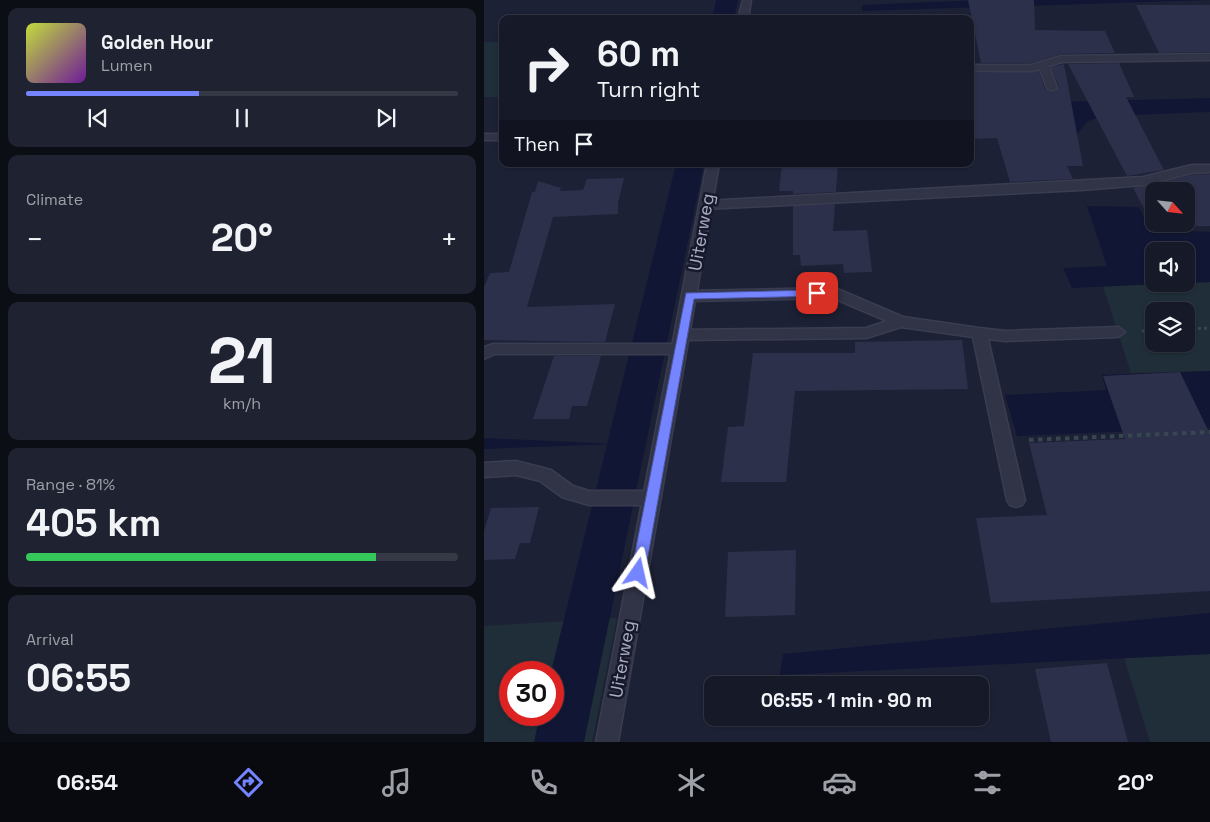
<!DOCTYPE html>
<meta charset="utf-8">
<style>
body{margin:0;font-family:"Space Grotesk",sans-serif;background:#1f2230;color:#f1f3f6;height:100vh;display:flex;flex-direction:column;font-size:19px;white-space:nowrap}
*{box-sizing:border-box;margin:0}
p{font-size:16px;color:#9ea0a8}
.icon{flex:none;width:28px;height:28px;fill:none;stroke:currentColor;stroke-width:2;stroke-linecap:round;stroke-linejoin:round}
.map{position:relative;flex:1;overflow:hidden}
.sheet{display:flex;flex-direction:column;gap:8px;padding:8px;background:#0c0e16;width:484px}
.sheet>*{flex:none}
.guide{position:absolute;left:15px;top:15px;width:475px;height:152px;border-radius:10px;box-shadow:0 1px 4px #0004,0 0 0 1px #353845;background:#161928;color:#f1f3f6;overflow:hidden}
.needle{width:32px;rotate:117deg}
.tools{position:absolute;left:661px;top:182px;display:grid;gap:10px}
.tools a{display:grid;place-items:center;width:50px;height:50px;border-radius:10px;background:#161928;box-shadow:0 1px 4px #0004,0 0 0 1px #353845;font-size:25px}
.speed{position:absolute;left:15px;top:661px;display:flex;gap:10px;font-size:25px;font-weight:700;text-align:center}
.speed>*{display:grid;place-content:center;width:65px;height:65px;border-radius:50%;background:#161928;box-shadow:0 1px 4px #0004,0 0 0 1px #353845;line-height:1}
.speed .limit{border:8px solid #d22;background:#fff;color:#111}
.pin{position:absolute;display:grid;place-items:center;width:42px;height:42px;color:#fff;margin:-21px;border-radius:10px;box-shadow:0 2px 8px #0006}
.me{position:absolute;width:55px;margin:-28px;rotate:11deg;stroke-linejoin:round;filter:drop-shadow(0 0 4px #0008)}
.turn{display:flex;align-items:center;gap:18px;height:105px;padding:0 15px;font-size:22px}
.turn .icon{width:65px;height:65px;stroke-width:2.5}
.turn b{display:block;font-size:35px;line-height:42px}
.then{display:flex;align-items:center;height:48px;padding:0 15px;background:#0003;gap:10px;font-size:19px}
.big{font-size:38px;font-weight:600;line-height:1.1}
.sheet .widget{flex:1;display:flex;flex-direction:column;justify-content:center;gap:8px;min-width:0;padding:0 18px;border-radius:10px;background:#1f2230}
.sheet .dial{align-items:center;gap:0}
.dial b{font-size:65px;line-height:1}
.song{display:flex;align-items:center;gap:15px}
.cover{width:60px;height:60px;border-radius:8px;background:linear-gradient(135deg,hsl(70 70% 55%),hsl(280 70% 35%))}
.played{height:5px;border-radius:2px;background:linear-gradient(90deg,#7584ff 40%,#353845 40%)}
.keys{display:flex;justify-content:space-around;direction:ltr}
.heat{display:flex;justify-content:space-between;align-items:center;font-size:28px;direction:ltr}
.charge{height:8px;border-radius:4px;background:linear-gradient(90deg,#34c759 81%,#353845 0)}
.trip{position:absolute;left:220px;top:676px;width:285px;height:50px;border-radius:10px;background:#161928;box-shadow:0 1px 4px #0004,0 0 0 1px #353845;font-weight:600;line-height:50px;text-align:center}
.dock{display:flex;height:80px;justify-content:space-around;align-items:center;background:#090a10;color:#9ea0a8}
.dock .icon{width:35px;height:35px}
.dock .active{color:#7584ff}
.dock b{font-size:22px;color:#f1f3f6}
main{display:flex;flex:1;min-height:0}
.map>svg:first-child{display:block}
.green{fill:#1f2e38;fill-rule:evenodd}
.water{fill:#111634}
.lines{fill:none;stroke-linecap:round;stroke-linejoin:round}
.canal{fill:#111634;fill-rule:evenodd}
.building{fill:#2c304b;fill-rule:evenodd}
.service-casing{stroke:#3a3d50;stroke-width:3}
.minor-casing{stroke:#3a3d50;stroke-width:3}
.path-far1{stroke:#374750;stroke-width:3;stroke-dasharray:3 3;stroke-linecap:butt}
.path{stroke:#374750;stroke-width:4;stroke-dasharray:4.5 4.5;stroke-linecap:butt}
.service{fill:#313447;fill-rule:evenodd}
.minor{fill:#313447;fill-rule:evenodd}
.route{fill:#7584ff;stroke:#4c56a6}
.labels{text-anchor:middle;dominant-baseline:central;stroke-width:5;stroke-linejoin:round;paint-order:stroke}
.street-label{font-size:18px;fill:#aaadc5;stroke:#17192b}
</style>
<main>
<section class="sheet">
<div class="widget">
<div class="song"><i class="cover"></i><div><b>Golden Hour</b><p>Lumen</p></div></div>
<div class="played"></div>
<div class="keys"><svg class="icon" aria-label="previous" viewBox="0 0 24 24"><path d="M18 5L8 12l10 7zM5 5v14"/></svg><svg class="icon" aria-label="pause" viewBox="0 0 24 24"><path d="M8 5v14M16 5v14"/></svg><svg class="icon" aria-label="next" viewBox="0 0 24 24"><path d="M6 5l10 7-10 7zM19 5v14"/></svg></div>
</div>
<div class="widget"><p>Climate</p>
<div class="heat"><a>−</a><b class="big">20°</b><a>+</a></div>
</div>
<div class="widget dial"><b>21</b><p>km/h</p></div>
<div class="widget"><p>Range · 81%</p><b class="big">405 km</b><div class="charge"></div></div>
<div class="widget"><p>Arrival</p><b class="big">06:55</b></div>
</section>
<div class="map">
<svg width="727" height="742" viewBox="0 0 727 742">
<rect width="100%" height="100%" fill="#1d2136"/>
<!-- green -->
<g class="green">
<rect x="0" y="42" width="19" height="55"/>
<path d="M726,282V371L647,373L619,286ZM670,311H702V344H670Z"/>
<path d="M133,618L108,742H0V626ZM26,672H69V715H26Z"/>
<polygon points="726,654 726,742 666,742 640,658"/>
</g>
<!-- water -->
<g class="water">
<polygon points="496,0 727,0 378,11 378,5"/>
<polygon points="726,98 726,112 620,116 604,121 594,133 572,134 572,102"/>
<polygon points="603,206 655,207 665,229 726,232 726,282 703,283 702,251 670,251 670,284 677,284 588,288 579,268 623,266"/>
<polygon points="726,371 726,428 533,436 521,395 622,390 618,375"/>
<polygon points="0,438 131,444 0,449"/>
<polygon points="727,613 726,654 296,675 299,654"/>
</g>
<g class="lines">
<!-- canal -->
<g class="canal">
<polygon points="232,0 254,0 250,19 228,19"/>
<polygon points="192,164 220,164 100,742 50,742 56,715 69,715 69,672 67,672"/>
</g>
</g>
<!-- building -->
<g class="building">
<polygon points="484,0 550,0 551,30 621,31 631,53 577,54 547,63 497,63"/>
<polygon points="652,5 727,5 727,52 675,53"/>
<polygon points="635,63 650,97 642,97 680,170 643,176 584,64"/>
<polygon points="580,64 599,166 583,166 589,179 526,182 513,138 486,139 486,73 555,71 561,89 569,93 575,87 567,67"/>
<polygon points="298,164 354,164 352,192 309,194 309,191 295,191"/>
<path d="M727,174V226L670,227L649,188L708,175ZM670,191H702V224H670Z"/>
<polygon points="140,178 134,203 134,214 69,217 43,307 131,304 121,342 0,340 0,287 6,273 25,272 48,192 51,192 54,181 77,188 76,191 99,190 103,179"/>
<polygon points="351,204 349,231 383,230 388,272 360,273 359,264 317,266 316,255 309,255 309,206"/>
<polygon points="478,340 484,389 311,391 302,482 237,482 244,427 260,426 269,353 371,353 371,342"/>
<polygon points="70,356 117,356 103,406 88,406 85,419 49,419"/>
<polygon points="696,372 727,436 727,591 507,603 492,518 563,515 545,443 641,439 619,376"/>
<polygon points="55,507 46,543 36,543 31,559 0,560 0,531 7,508"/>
<polygon points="312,550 311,615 241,617 244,552"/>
<polygon points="623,663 644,742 567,742 551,669"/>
</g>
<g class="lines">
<!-- service casing -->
<g class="service-casing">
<g id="service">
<polygon points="727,54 727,60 578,62 565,66 573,88 568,91 563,88 556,69 548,71 486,71 486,65 547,65 577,56"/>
<rect x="0" y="134" width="19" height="6"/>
<polygon points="708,165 727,165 727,172 708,173 659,185 597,190 222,209 216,205 222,201 659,177"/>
<polygon points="351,288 419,317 495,328 521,331 634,327 641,332 634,337 521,341 504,339 541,500 538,505 532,507 526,505 523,500 489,337 417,327 382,338 198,340 191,335 198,330 382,328 403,321 349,298 205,301 198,296 205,291"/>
<polygon points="9,344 195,344 200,345 202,349 200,353 195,354 11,354 0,359 0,347"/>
<polygon points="32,461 67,470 89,486 105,491 168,491 174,493 177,498 174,503 168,505 105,505 78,497 56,481 32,475 0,477 0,463"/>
</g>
</g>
<!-- minor casing -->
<g class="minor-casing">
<g id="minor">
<polygon points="259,0 267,0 264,19 254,19"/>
<polygon points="223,164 235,164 134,742 112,742"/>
</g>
</g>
<!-- path-far1 -->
<g class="path-far1">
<polyline points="702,329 727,328"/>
<polyline points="658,331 670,330"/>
</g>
<!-- path -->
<polyline class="path" points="545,440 727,432"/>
<!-- service -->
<use href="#service" class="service"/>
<!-- minor -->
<use href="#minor" class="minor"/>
</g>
<!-- route -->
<polygon class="route" points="333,290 337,291 337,296 210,299 161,573 159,578 154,580 149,578 147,573 202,293"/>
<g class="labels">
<!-- street labels -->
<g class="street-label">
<text transform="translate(217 232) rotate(-80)">Uiterweg</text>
<text transform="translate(138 659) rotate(-80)">Uiterweg</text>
</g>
</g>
</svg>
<div class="tools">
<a><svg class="needle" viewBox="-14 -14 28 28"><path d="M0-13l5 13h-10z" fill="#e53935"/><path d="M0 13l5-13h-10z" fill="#9ea0a8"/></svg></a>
<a><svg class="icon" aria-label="sound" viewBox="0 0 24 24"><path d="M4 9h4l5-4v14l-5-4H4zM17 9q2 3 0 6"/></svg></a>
<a><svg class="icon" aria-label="layers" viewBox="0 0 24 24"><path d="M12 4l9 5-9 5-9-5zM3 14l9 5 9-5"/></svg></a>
</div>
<div class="speed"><div class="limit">30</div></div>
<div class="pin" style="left:333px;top:293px;background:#d93025"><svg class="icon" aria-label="arrive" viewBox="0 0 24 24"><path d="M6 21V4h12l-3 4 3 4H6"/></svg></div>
<svg class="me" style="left:154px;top:573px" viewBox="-20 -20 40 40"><path d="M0-17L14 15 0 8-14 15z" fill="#7584ff" stroke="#fff" stroke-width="4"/></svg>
<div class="trip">06:55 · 1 min · 90 m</div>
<div class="guide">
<div class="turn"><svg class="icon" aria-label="right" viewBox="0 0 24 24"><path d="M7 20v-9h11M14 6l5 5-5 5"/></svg><div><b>60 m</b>Turn right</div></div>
<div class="then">Then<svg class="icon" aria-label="arrive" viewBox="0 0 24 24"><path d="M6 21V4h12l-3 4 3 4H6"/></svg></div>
</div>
</div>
</main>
<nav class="dock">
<b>06:54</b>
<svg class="icon active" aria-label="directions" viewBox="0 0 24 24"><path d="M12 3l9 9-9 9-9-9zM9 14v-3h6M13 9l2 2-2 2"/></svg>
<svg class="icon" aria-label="music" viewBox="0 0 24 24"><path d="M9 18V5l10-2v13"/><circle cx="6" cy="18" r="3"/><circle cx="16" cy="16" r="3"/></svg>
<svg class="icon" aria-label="phone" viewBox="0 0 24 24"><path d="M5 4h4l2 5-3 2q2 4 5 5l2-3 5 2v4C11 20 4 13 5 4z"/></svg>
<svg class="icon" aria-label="climate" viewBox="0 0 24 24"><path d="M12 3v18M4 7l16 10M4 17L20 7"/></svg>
<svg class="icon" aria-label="car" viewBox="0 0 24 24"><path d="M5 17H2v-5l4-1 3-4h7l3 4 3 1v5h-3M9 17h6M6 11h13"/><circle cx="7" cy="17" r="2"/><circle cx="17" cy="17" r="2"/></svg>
<svg class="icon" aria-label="filters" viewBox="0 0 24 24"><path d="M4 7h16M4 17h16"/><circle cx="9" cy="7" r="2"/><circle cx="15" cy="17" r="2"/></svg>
<b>20°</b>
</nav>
